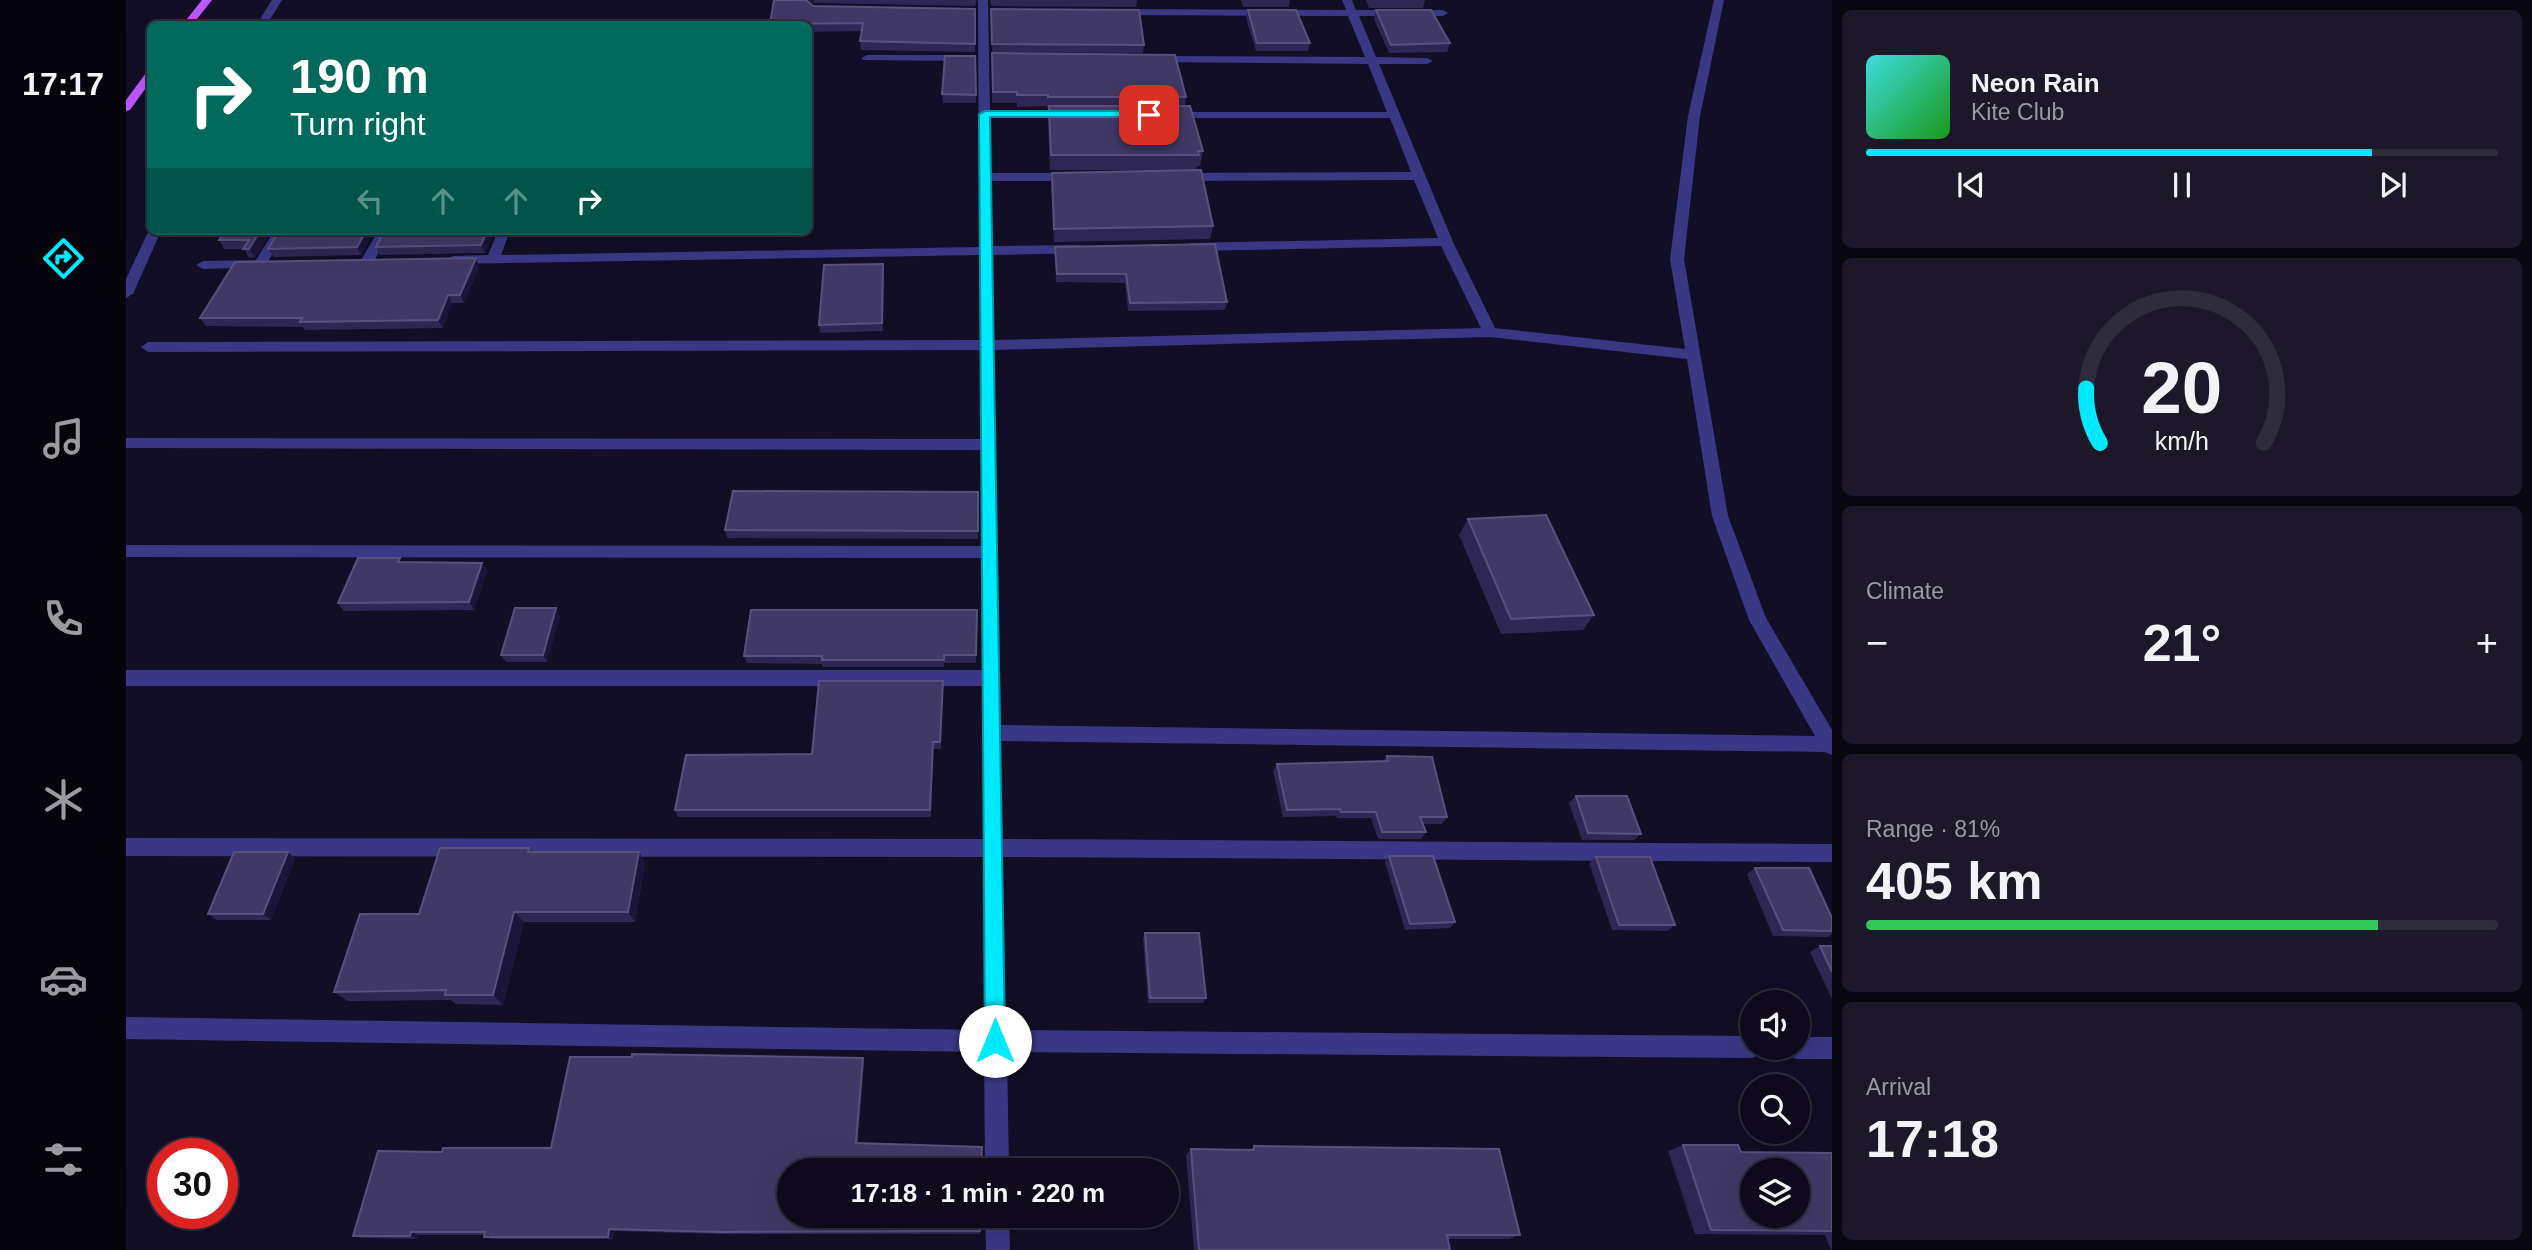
<!DOCTYPE html>
<meta charset="utf-8">
<style>
body{margin:0;font-family:Helvetica,sans-serif;background:#1c1829;color:#f1f3f6;height:100vh;display:flex;flex-direction:column;font-size:26px;white-space:nowrap}
*{box-sizing:border-box;margin:0}
p{font-size:23px;color:#9b9aa3}
.icon{flex:none;width:38px;height:38px;fill:none;stroke:currentColor;stroke-width:2;stroke-linecap:round;stroke-linejoin:round}
.map{position:relative;flex:1;overflow:hidden}
.side{display:flex;flex-direction:column;gap:10px;padding:10px;background:#08060f;width:700px}
.side>*{flex:none}
.hud{position:absolute;left:21px;top:21px;width:665px;height:214px;border-radius:10px;box-shadow:0 7px 28px #0002,0 0 0 2px #2e2b3b;background:#00695c;color:#fff;overflow:hidden}
.buttons{position:absolute;left:1614px;top:990px;display:grid;gap:14px}
.buttons a{display:grid;place-items:center;width:70px;height:70px;border-radius:50%;background:#0e0a1c;box-shadow:0 7px 28px #0002,0 0 0 2px #2e2b3b;font-size:35px}
.speed{position:absolute;left:21px;top:1138px;display:flex;gap:14px;font-size:35px;font-weight:700;text-align:center}
.speed>*{display:grid;place-content:center;width:91px;height:91px;border-radius:50%;background:#0e0a1c;box-shadow:0 7px 28px #0002,0 0 0 2px #2e2b3b;line-height:1}
.speed .limit{border:10px solid #d22;background:#fff;color:#111}
.pin{position:absolute;display:grid;place-items:center;width:60px;height:60px;color:#fff;margin:-30px;border-radius:14px;box-shadow:0 4px 10px #0006}
.me{position:absolute;width:77px;margin:-38px;rotate:0deg;stroke-linejoin:round;filter:drop-shadow(0 0 5px #0008)}
.turn{display:flex;align-items:center;gap:24px;height:147px;padding:0 28px;font-size:32px}
.turn .icon{width:91px;height:91px;stroke-width:2.5}
.turn b{display:block;font-size:49px;line-height:60px}
.lanes{display:flex;align-items:center;height:66px;padding:0 28px;background:#0003;justify-content:center;gap:35px;direction:ltr}
.lanes .off{opacity:.35}
.big{font-size:52px;font-weight:700;line-height:1.1}
.side .card{flex:1;display:flex;flex-direction:column;justify-content:center;gap:10px;min-width:0;padding:0 24px;border-radius:10px;background:#1c1829}
.side .dial{align-items:center;gap:0}
.dial svg{height:182px;overflow:visible;fill:none;stroke:#2e2b3b;stroke-width:7;stroke-linecap:round;text-anchor:middle}
.dial text{fill:#f1f3f6;stroke:none}
.song{display:flex;align-items:center;gap:21px}
.cover{width:84px;height:84px;border-radius:10px;background:linear-gradient(135deg,hsl(180 70% 55%),hsl(120 70% 35%))}
.played{height:7px;border-radius:4px;background:linear-gradient(90deg,#00e9fd 80%,#2e2b3b 80%)}
.keys{display:flex;justify-content:space-around;direction:ltr}
.heat{display:flex;justify-content:space-between;align-items:center;font-size:38px;direction:ltr}
.charge{height:10px;border-radius:5px;background:linear-gradient(90deg,#34c759 81%,#2e2b3b 0)}
.trip{position:absolute;left:651px;top:1158px;width:402px;height:70px;border-radius:35px;background:#0e0a1c;box-shadow:0 7px 28px #0002,0 0 0 2px #2e2b3b;font-weight:700;line-height:70px;text-align:center}
main{display:flex;flex:1;min-height:0}
.tab-bar{display:flex;flex-direction:column;width:126px;justify-content:space-around;align-items:center;background:#06040b;color:#9b9aa3}
.tab-bar .icon{width:49px;height:49px}
.tab-bar .active{color:#00e9fd}
.tab-bar b{font-size:32px;color:#f1f3f6}
.map>svg:first-child{display:block}
.lines{fill:none;stroke-linecap:round;stroke-linejoin:round}
.minor{fill:#3a3885;fill-rule:evenodd}
.major{fill:#bd59ff;fill-rule:evenodd}
.wall{fill:#2f2753}
.shaded-wall{fill:#1c1539}
.building{fill:#413965;stroke:#58517e;stroke-width:2;fill-rule:evenodd}
.route{fill:#00e9fd;stroke:#0097a4;stroke-width:2}
</style>
<main>
<nav class="tab-bar">
<b>17:17</b>
<svg class="icon active" aria-label="directions" viewBox="0 0 24 24"><path d="M12 3l9 9-9 9-9-9zM9 14v-3h6M13 9l2 2-2 2"/></svg>
<svg class="icon" aria-label="music" viewBox="0 0 24 24"><path d="M9 18V5l10-2v13"/><circle cx="6" cy="18" r="3"/><circle cx="16" cy="16" r="3"/></svg>
<svg class="icon" aria-label="phone" viewBox="0 0 24 24"><path d="M5 4h4l2 5-3 2q2 4 5 5l2-3 5 2v4C11 20 4 13 5 4z"/></svg>
<svg class="icon" aria-label="climate" viewBox="0 0 24 24"><path d="M12 3v18M4 7l16 10M4 17L20 7"/></svg>
<svg class="icon" aria-label="car" viewBox="0 0 24 24"><path d="M5 17H2v-5l4-1 3-4h7l3 4 3 1v5h-3M9 17h6M6 11h13"/><circle cx="7" cy="17" r="2"/><circle cx="17" cy="17" r="2"/></svg>
<svg class="icon" aria-label="filters" viewBox="0 0 24 24"><path d="M4 7h16M4 17h16"/><circle cx="9" cy="7" r="2"/><circle cx="15" cy="17" r="2"/></svg>
</nav>
<div class="map">
<svg width="1706" height="1250" viewBox="0 0 1706 1250">
<rect width="100%" height="100%" fill="#120e25"/>
<g class="lines">
<!-- minor -->
<g class="minor">
<polygon points="146,0 156,0 141,24 131,24"/>
<path d="M852,0H862L864,111H946L952,114L946,117H864L865,173H947L953,177L947,181H865L867,246L953,245L960,249L953,253L867,255L868,340L1355,328L1315,246L1065,251L1058,247L1065,243L1312,238L1288,180L1055,181L1049,177L1055,173L1285,172L1264,118H1044L1038,115L1044,112H1261L1242,64L1028,62L1023,59L1028,56L1239,57L1222,16L992,15L987,12L992,9L1220,10L1216,0H1226L1230,10H1317L1322,13L1317,16H1233L1250,57L1301,58L1307,61L1301,64H1253L1327,242L1369,328L1559,349L1544,259L1562,116L1588,0H1598L1574,116L1558,259L1602,516L1640,618L1706,730V755L1699,752L875,741L877,839L1706,844V862L877,857L880,1030L1626,1036V1048H1637L1634,1055L1626,1058L881,1052L883,1171H859L858,1052L0,1039V1017L858,1030L857,857L0,856V838L857,839L856,686H0V670H856L855,558L0,557V545L855,546V450L0,448V438L855,439L854,350L22,352L15,347L22,342L854,340L853,255L327,264L320,260L327,256L362,255L372,231H384L375,255L853,247ZM1364,337L1561,359L1586,516L1623,620L1689,736L875,725L868,350Z"/>
<polygon points="741,55 843,55 848,58 843,61 737,60 736,58"/>
<polygon points="24,228 24,231 35,231 7,294 0,298 0,279"/>
<polygon points="148,231 160,231 139,267 77,269 70,265 77,261 130,260"/>
<polygon points="252,231 264,231 246,265 236,265 234,262"/>
<polygon points="1671,1037 1706,1037 1706,1059 1671,1059 1663,1056 1660,1048 1671,1048"/>
<polygon points="859,1216 883,1216 884,1250 860,1250"/>
</g>
<!-- major -->
<g class="major">
<polygon points="76,0 86,0 67,24 57,24"/>
<polygon points="24,72 24,82 4,110 0,111 0,100 20,73"/>
</g>
</g>
<!-- wall -->
<g class="wall">
<polygon points="648,0 851,0 849,6 688,3 685,5 687,6 849,9 849,52 735,50 734,41 736,31 682,32 682,24 644,24"/>
<polygon points="864,0 1011,0 1010,7 865,6"/>
<polygon points="1115,0 1164,0 1163,7 1117,7"/>
<polygon points="1240,0 1299,0 1297,8 1243,8"/>
<polygon points="865,9 1018,45 1017,53 866,52"/>
<polygon points="1122,10 1184,43 1182,51 1130,51 1120,18"/>
<polygon points="1250,10 1324,43 1321,52 1263,53 1248,19"/>
<polygon points="866,53 1060,97 1059,106 1077,151 1074,166 1071,166 1070,170 924,170 922,121 922,108 921,108 921,106 891,107 891,103 866,103"/>
<polygon points="849,56 850,103 817,103 816,94"/>
<polygon points="926,173 1087,226 1084,239 928,242 925,186"/>
<polygon points="99,231 145,231 129,257 123,258 118,249 98,249 93,240"/>
<polygon points="249,231 235,255 148,257 142,249"/>
<polygon points="258,231 369,231 359,253 254,255 250,247"/>
<polygon points="929,247 1101,302 1099,310 1002,311 999,283 930,282"/>
<polygon points="350,258 353,267 338,303 326,303 317,328 179,330 177,327 80,326 74,318"/>
<polygon points="758,273 757,331 694,333 693,325"/>
<polygon points="852,492 852,539 601,538 599,530"/>
<polygon points="1342,519 1468,615 1457,630 1375,634 1333,535"/>
<polygon points="356,563 361,571 348,610 218,611 212,603"/>
<polygon points="430,608 434,616 421,662 380,662 375,655"/>
<polygon points="851,610 850,663 818,663 818,667 697,667 696,664 621,663 618,656"/>
<polygon points="817,681 815,749 807,749 805,817 552,817 549,810 686,754"/>
<polygon points="1261,756 1321,817 1316,824 1297,824 1300,832 1295,839 1252,839 1245,818 1211,818 1210,816 1157,817 1147,771 1151,764 1257,761"/>
<polygon points="1450,796 1515,834 1508,840 1456,840 1443,803"/>
<polygon points="403,848 407,852 513,852 519,864 509,922 398,922 377,1005 330,1004 325,1000 222,1001 208,992 293,914"/>
<polygon points="162,852 169,859 145,920 91,920 82,914"/>
<polygon points="1263,856 1329,922 1324,928 1279,930 1259,862"/>
<polygon points="1470,857 1549,925 1541,931 1486,930 1463,863"/>
<polygon points="1629,868 1706,918 1706,934 1702,937 1647,936 1621,874"/>
<polygon points="1019,933 1080,998 1077,1003 1022,1003 1017,939"/>
<polygon points="1694,946 1706,946 1706,999 1684,952"/>
<polygon points="737,1058 738,1062 732,1143 855,1216 854,1234 597,1234 488,1231 487,1239 365,1239 358,1237 359,1235 293,1235 292,1239 236,1238 227,1236 316,1152 425,1148"/>
<polygon points="1557,1145 1615,1152 1706,1153 1706,1250 1705,1250 1699,1235 1569,1234 1542,1151"/>
<polygon points="1128,1146 1394,1235 1383,1239 1321,1239 1324,1250 1068,1250 1060,1155 1065,1149 1124,1150"/>
</g>
<!-- shaded-wall -->
<g class="shaded-wall">
<polygon points="680,0 688,0 688,3 681,8"/>
<polygon points="134,231 145,231 129,257 123,249"/>
<polygon points="240,231 249,231 235,255 231,247"/>
<polygon points="361,231 369,231 359,253 355,245"/>
<polygon points="350,258 353,267 338,303 334,295"/>
<polygon points="757,264 758,273 757,331 756,323"/>
<polygon points="322,295 326,303 317,328 312,320"/>
<polygon points="356,563 361,571 348,610 343,602"/>
<polygon points="430,608 434,616 421,662 417,655"/>
<polygon points="162,852 169,859 145,920 137,914"/>
<polygon points="513,852 519,864 509,922 502,912"/>
<polygon points="388,912 398,922 377,1005 367,995"/>
<polygon points="737,1058 738,1062 732,1147 730,1143"/>
<polygon points="483,1229 488,1231 487,1239 482,1237"/>
<polygon points="285,1232 293,1235 292,1239 284,1236"/>
</g>
<!-- building -->
<g class="building">
<polygon points="648,0 680,0 687,6 849,9 849,44 734,41 737,23 644,24"/>
<polygon points="865,9 1013,10 1018,45 866,44"/>
<polygon points="1122,10 1170,10 1184,43 1131,43"/>
<polygon points="1250,10 1305,10 1324,43 1265,45"/>
<polygon points="866,53 1049,55 1060,97 922,97 922,95 891,95 891,92 867,92"/>
<polygon points="819,56 849,56 850,95 816,94"/>
<polygon points="923,106 1064,106 1077,151 1072,151 1073,155 925,155"/>
<polygon points="1075,170 1087,226 928,229 926,173"/>
<polygon points="99,231 134,231 123,249 117,249 123,240 93,240"/>
<polygon points="153,231 240,231 231,247 142,249"/>
<polygon points="258,231 361,231 355,245 250,247"/>
<polygon points="1089,244 1101,302 1004,303 1000,274 931,274 929,247"/>
<polygon points="350,258 334,295 322,295 312,320 174,322 176,318 74,318 109,262"/>
<polygon points="757,264 756,323 693,325 698,265"/>
<polygon points="607,491 852,492 852,531 599,530"/>
<polygon points="1420,515 1468,615 1385,619 1342,519"/>
<polygon points="232,558 274,558 272,562 356,563 343,602 212,603"/>
<polygon points="389,608 430,608 417,655 375,655"/>
<polygon points="625,610 851,610 850,655 818,655 818,660 696,660 696,656 618,656"/>
<polygon points="693,681 817,681 814,742 807,742 804,810 549,810 560,755 686,754"/>
<polygon points="1261,756 1306,757 1321,817 1294,817 1300,832 1256,832 1250,812 1215,812 1214,809 1161,810 1151,764 1262,761"/>
<polygon points="1450,796 1501,796 1515,834 1462,833"/>
<polygon points="314,848 403,848 402,852 513,852 502,912 388,912 367,995 319,995 320,990 208,992 234,914 293,914"/>
<polygon points="108,852 162,852 137,914 82,914"/>
<polygon points="1263,856 1307,856 1329,922 1284,924"/>
<polygon points="1470,857 1524,857 1549,925 1493,925"/>
<polygon points="1629,868 1683,868 1706,918 1706,931 1657,930"/>
<polygon points="1019,933 1073,933 1080,998 1024,998"/>
<polygon points="1694,946 1706,946 1706,972"/>
<polygon points="506,1054 737,1058 730,1143 856,1147 855,1171 663,1171 663,1216 855,1216 854,1231 594,1232 483,1229 482,1237 358,1237 359,1232 285,1232 284,1236 227,1236 252,1151 316,1152 317,1148 425,1148 444,1057 506,1057"/>
<path d="M1557,1145H1612L1615,1152L1706,1153V1231L1585,1230ZM1626,1171H1671V1216H1626Z"/>
<polygon points="1128,1146 1373,1149 1394,1235 1321,1235 1324,1250 1073,1250 1065,1149 1128,1150"/>
</g>
<!-- route -->
<polygon class="route" points="1023,111 1028,115 1027,117 864,117 879,1041 876,1048 869,1051 862,1048 859,1041 853,114 859,111"/>
</svg>
<div class="buttons">
<a><svg class="icon" aria-label="sound" viewBox="0 0 24 24"><path d="M4 9h4l5-4v14l-5-4H4zM17 9q2 3 0 6"/></svg></a>
<a><svg class="icon" aria-label="search" viewBox="0 0 24 24"><circle cx="10" cy="10" r="6"/><path d="M15 15l6 6"/></svg></a>
<a><svg class="icon" aria-label="layers" viewBox="0 0 24 24"><path d="M12 4l9 5-9 5-9-5zM3 14l9 5 9-5"/></svg></a>
</div>
<div class="speed"><div class="limit">30</div></div>
<div class="pin" style="left:1023px;top:115px;background:#d93025"><svg class="icon" aria-label="arrive" viewBox="0 0 24 24"><path d="M6 21V4h12l-3 4 3 4H6"/></svg></div>
<svg class="me" style="left:869px;top:1041px" viewBox="-20 -20 40 40"><circle r="19" fill="#fff"/><path d="M0-13L10 11 0 6-10 11z" fill="#00e9fd"/></svg>
<div class="trip">17:18 · 1 min · 220 m</div>
<div class="hud">
<div class="turn"><svg class="icon" aria-label="right" viewBox="0 0 24 24"><path d="M7 20v-9h11M14 6l5 5-5 5"/></svg><div><b>190 m</b>Turn right</div></div>
<div class="lanes"><svg class="icon off" aria-label="left" viewBox="0 0 24 24"><path d="M17 20v-9H6M10 6l-5 5 5 5"/></svg><svg class="icon off" aria-label="ahead" viewBox="0 0 24 24"><path d="M12 20V5M6 11l6-6 6 6"/></svg><svg class="icon off" aria-label="ahead" viewBox="0 0 24 24"><path d="M12 20V5M6 11l6-6 6 6"/></svg><svg class="icon" aria-label="right" viewBox="0 0 24 24"><path d="M7 20v-9h11M14 6l5 5-5 5"/></svg></div>
</div>
</div>
<section class="side">
<div class="card">
<div class="song"><i class="cover"></i><div><b>Neon Rain</b><p>Kite Club</p></div></div>
<div class="played"></div>
<div class="keys"><svg class="icon" aria-label="previous" viewBox="0 0 24 24"><path d="M18 5L8 12l10 7zM5 5v14"/></svg><svg class="icon" aria-label="pause" viewBox="0 0 24 24"><path d="M8 5v14M16 5v14"/></svg><svg class="icon" aria-label="next" viewBox="0 0 24 24"><path d="M6 5l10 7-10 7zM19 5v14"/></svg></div>
</div>
<div class="card dial"><svg viewBox="0 0 100 80">
<path d="M14 69A42 42 0 1 1 86 69"/>
<path d="M14 69A42 42 0 0 1 8 45" stroke="#00e9fd"/>
<text x="50" y="56" font-size="32" font-weight="700">20</text>
<text x="50" y="72" font-size="11">km/h</text>
</svg></div>
<div class="card"><p>Climate</p>
<div class="heat"><a>−</a><b class="big">21°</b><a>+</a></div>
</div>
<div class="card"><p>Range · 81%</p><b class="big">405 km</b><div class="charge"></div></div>
<div class="card"><p>Arrival</p><b class="big">17:18</b></div>
</section>
</main>
